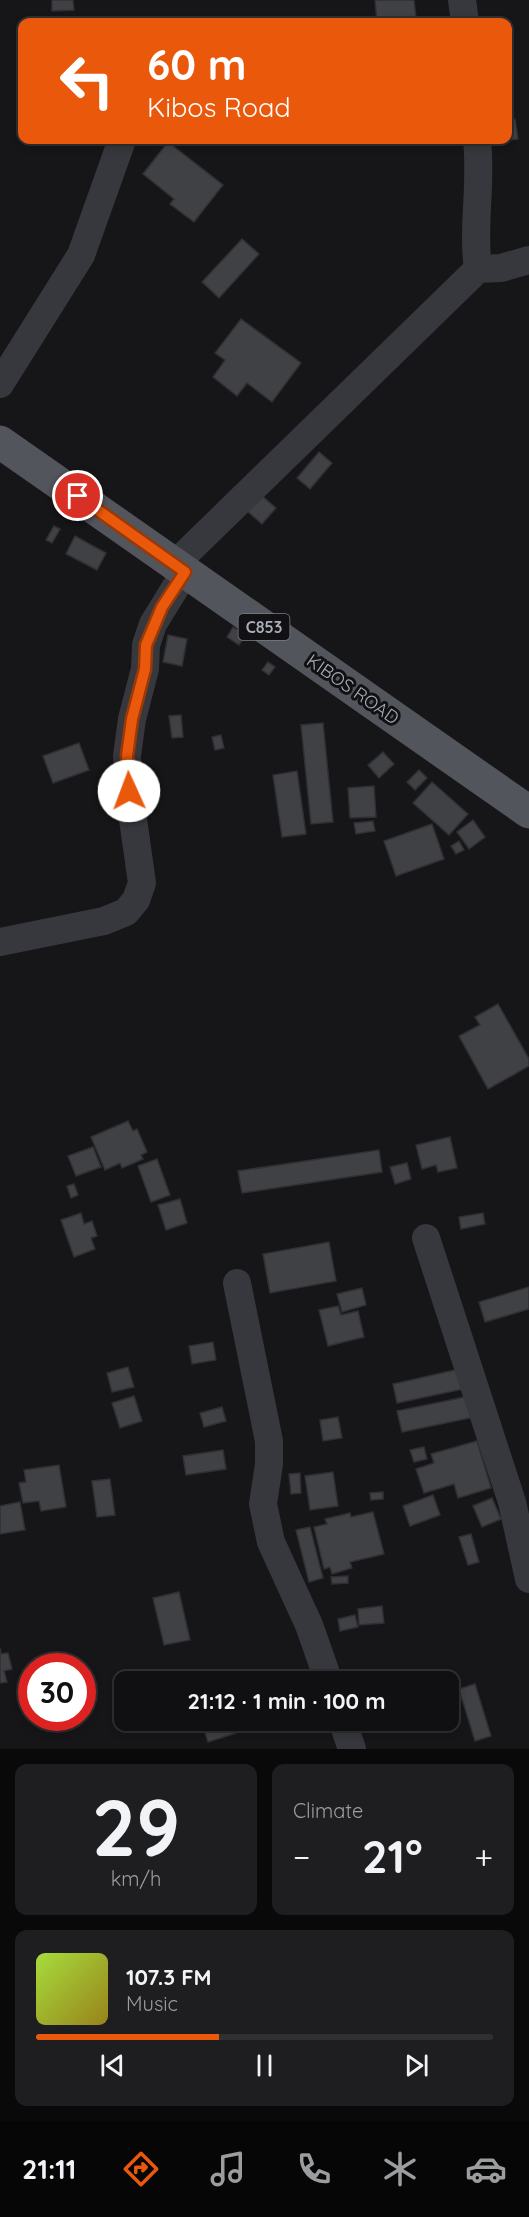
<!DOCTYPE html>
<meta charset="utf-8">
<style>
body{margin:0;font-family:Quicksand,sans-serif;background:#1e1e20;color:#f1f3f6;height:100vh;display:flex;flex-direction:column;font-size:22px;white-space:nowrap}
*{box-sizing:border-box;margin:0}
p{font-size:20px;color:#9c9d9f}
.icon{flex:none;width:33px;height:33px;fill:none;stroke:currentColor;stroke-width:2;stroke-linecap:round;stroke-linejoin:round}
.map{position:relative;height:1749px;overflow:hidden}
.panel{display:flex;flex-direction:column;gap:15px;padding:15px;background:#09090a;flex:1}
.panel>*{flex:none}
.top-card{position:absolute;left:18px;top:18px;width:494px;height:126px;border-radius:12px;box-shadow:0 3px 9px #0003,0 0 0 2px #303032;background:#ea580c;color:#fff;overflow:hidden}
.speed{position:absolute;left:18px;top:1653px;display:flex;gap:12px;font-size:30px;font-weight:700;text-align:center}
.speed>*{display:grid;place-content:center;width:78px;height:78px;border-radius:50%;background:#101012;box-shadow:0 3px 9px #0003,0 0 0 2px #303032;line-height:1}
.speed .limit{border:9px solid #d22;background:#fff;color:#111}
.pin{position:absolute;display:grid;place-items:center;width:51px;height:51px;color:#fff;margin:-26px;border:3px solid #fff;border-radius:50%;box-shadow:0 2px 6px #0007}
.me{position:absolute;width:66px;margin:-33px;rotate:358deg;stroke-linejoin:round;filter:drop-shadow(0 0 4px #0008)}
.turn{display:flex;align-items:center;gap:21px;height:126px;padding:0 30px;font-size:27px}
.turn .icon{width:78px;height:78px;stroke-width:2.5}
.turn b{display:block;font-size:42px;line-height:51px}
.big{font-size:45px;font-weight:700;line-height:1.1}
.panel .widget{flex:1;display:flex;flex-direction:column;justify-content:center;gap:9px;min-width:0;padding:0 21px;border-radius:12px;background:#1e1e20}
.panel .dial{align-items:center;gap:0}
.dial b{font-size:78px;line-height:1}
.song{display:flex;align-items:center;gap:18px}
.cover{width:72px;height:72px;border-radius:9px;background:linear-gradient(135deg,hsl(80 70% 55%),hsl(50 70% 35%))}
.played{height:6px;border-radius:3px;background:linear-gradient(90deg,#ea580c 40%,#303032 40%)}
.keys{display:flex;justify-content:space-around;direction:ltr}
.heat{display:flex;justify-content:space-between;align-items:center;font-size:33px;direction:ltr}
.panel .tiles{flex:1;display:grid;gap:15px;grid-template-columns:1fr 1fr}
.widget:last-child{grid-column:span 2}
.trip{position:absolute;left:114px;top:1671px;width:345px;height:60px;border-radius:12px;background:#101012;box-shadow:0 3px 9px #0003,0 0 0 2px #303032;font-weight:700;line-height:60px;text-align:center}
.menu{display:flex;height:96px;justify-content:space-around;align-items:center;background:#060607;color:#9c9d9f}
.menu .icon{width:42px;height:42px}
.menu .on{color:#ea580c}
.menu b{font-size:27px;color:#f1f3f6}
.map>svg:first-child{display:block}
.building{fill:#404145;stroke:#303034;stroke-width:1.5}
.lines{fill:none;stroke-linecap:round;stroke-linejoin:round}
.minor{stroke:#37383d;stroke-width:28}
.major{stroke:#53555c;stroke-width:33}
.route-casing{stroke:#983908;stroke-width:15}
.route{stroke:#ea580c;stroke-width:10}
.labels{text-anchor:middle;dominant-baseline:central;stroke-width:6;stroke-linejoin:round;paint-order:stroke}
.shield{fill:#111113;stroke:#7b7e86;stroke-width:1.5}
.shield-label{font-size:16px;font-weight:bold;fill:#a8adb8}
.street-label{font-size:18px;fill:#a8adb8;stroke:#111113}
</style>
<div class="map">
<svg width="529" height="1749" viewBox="0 0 529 1749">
<rect width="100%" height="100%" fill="#161618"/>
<!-- building -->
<g class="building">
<polygon points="52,0 73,0 74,10 52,11"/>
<polygon points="375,0 414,0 416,18 377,22"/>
<polygon points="515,119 518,139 501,141 501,140 507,140 507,120"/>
<polygon points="168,142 223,185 194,222 170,204 174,199 143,174"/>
<polygon points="242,239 259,254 219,298 202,282"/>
<polygon points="241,319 301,363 272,402 247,383 237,396 213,377 225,360 215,353"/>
<polygon points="319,452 332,463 310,489 297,478"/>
<polygon points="260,494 276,508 262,524 246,510"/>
<polygon points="54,526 60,529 52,543 46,540"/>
<polygon points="75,536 106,553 97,570 66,554"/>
<polygon points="233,627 246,634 239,645 227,637"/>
<polygon points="168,635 187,639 182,666 163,662"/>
<polygon points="268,662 275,667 269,675 262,670"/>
<polygon points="181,715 183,737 172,738 169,716"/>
<polygon points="323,723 333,822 311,824 301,725"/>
<polygon points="221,735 224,748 215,750 212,737"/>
<polygon points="79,743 89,770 53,783 43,756"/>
<polygon points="383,752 394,764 379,778 368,765"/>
<polygon points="419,770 427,778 415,790 407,782"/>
<polygon points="297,771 306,834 282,837 273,775"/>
<polygon points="432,782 468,814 449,835 413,803"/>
<polygon points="374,786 376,817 350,818 348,788"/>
<polygon points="473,820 485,837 469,849 457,832"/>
<polygon points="373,821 375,831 356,834 354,823"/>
<polygon points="432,824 444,859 396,876 384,841"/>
<polygon points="459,841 464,850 456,854 451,846"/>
<polygon points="498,1004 529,1059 529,1066 488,1089 459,1036 480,1025 475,1017"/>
<polygon points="128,1121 133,1131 137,1129 147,1152 141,1155 143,1159 122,1168 120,1163 105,1170 91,1137"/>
<polygon points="450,1137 457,1168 438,1172 436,1165 422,1169 416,1145"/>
<polygon points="93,1147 101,1167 76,1176 68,1156"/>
<polygon points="379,1150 382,1172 242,1193 238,1171"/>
<polygon points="157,1159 170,1195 151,1202 138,1166"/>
<polygon points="407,1163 411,1179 395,1184 390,1167"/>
<polygon points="74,1184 78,1195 71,1198 67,1186"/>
<polygon points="180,1199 187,1223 166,1230 158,1205"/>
<polygon points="81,1213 84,1224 92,1221 97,1236 91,1238 95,1249 74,1257 61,1220"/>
<polygon points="483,1213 485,1224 461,1229 459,1217"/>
<polygon points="329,1242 336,1281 270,1293 263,1254"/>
<polygon points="529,1287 529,1309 485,1322 479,1302"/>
<polygon points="362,1288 366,1305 342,1312 337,1294"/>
<polygon points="338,1306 341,1315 358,1311 364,1337 328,1346 319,1310"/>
<polygon points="213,1342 216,1360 192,1364 189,1346"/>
<polygon points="128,1367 134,1387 112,1392 107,1373"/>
<polygon points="464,1368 468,1388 397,1403 393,1384"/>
<polygon points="134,1396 142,1421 120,1428 112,1403"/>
<polygon points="470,1396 475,1417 402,1432 397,1411"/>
<polygon points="222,1407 226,1421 204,1427 200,1413"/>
<polygon points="338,1417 342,1438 323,1441 320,1420"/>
<polygon points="477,1441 491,1488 458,1498 454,1484 424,1493 416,1469 434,1463 431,1454"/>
<polygon points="424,1447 427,1459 414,1462 410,1450"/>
<polygon points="223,1450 226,1469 186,1475 183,1456"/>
<polygon points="59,1465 66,1507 41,1511 39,1501 23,1503 19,1483 26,1482 24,1470"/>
<polygon points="333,1472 338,1506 310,1510 305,1476"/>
<polygon points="300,1473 301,1493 291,1494 289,1474"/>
<polygon points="110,1479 115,1515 97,1517 92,1481"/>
<polygon points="383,1492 383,1499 371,1500 370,1493"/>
<polygon points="433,1495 440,1515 410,1526 403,1506"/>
<polygon points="492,1498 501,1519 482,1527 473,1506"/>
<polygon points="20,1502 25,1530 0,1534 0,1506"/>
<polygon points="373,1512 384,1554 350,1562 352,1568 332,1574 330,1567 324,1569 314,1527 327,1524 325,1519 350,1513 351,1517"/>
<polygon points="310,1527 323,1578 309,1582 296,1530"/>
<polygon points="471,1534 479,1562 468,1565 459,1537"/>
<polygon points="348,1576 348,1583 332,1584 331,1577"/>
<polygon points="179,1592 190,1640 164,1645 153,1598"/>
<polygon points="382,1606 384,1623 359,1625 358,1609"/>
<polygon points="355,1615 358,1627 340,1631 338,1619"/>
<polygon points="0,1648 1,1654 8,1653 12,1669 4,1671 7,1682 0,1683"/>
<polygon points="253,1670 257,1682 220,1682"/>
<polygon points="475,1684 491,1736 475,1741 459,1689"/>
<polygon points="201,1720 243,1720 233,1724 236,1733 208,1742"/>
</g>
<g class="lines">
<!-- minor -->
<g class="minor">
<polyline points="462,0 465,22"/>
<path d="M477,140C482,183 472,227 478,269"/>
<polyline points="0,384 81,255 122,140"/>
<polyline points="175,564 478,269 501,268 529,260"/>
<polyline points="0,942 104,921 126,912 136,900 142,883 129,791 127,756 132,719 145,669 146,645 153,624 185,572"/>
<polyline points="426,1238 512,1502 529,1579"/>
<polyline points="237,1283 269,1441 269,1464 263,1504 271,1542 309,1625 329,1682"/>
<polyline points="342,1720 352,1749"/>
</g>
<!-- major -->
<polyline class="major" points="0,442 529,812"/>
</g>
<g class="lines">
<!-- route casing -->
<g class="route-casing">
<polyline id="route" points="78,496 185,572 162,607 146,645 145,669 132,719 127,756 129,791"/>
</g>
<!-- route -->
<use href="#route" class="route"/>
</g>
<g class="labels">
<!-- shield labels -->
<rect class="shield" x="238.5" y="614" width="51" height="26" rx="4.5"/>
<g class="shield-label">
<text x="264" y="627">C853</text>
</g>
<!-- street labels -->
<g class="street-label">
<text transform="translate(353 689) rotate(35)">KIBOS ROAD</text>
</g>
</g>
</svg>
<div class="speed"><div class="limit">30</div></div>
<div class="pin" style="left:78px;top:496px;background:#d93025"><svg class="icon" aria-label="arrive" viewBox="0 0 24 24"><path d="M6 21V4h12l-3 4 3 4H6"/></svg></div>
<svg class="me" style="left:129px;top:791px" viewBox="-20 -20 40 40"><circle r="19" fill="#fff"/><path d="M0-13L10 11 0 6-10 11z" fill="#ea580c"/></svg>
<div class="trip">21:12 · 1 min · 100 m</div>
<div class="top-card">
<div class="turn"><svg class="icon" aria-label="left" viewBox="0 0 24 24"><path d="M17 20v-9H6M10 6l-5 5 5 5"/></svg><div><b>60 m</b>Kibos Road</div></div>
</div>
</div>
<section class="panel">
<div class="tiles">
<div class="widget dial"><b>29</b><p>km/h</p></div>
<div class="widget"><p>Climate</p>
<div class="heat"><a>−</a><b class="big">21°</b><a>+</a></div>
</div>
<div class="widget">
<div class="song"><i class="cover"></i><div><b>107.3 FM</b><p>Music</p></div></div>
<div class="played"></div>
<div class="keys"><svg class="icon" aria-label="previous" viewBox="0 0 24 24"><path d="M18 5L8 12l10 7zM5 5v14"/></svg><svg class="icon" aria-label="pause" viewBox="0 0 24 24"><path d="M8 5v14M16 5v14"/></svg><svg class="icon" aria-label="next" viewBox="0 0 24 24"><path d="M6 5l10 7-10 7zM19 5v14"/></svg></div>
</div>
</div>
</section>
<nav class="menu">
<b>21:11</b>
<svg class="icon on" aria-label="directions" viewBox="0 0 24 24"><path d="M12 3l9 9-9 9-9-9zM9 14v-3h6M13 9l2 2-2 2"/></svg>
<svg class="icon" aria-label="music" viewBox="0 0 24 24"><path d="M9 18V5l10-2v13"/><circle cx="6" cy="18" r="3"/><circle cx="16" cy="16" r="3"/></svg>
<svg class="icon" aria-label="phone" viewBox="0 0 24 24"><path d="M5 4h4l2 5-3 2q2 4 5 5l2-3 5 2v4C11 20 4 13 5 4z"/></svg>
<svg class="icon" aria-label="climate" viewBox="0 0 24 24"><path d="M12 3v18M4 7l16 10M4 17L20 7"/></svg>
<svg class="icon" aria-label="car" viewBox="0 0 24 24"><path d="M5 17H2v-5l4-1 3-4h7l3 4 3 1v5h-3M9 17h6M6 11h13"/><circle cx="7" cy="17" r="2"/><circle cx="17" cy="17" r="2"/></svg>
</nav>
